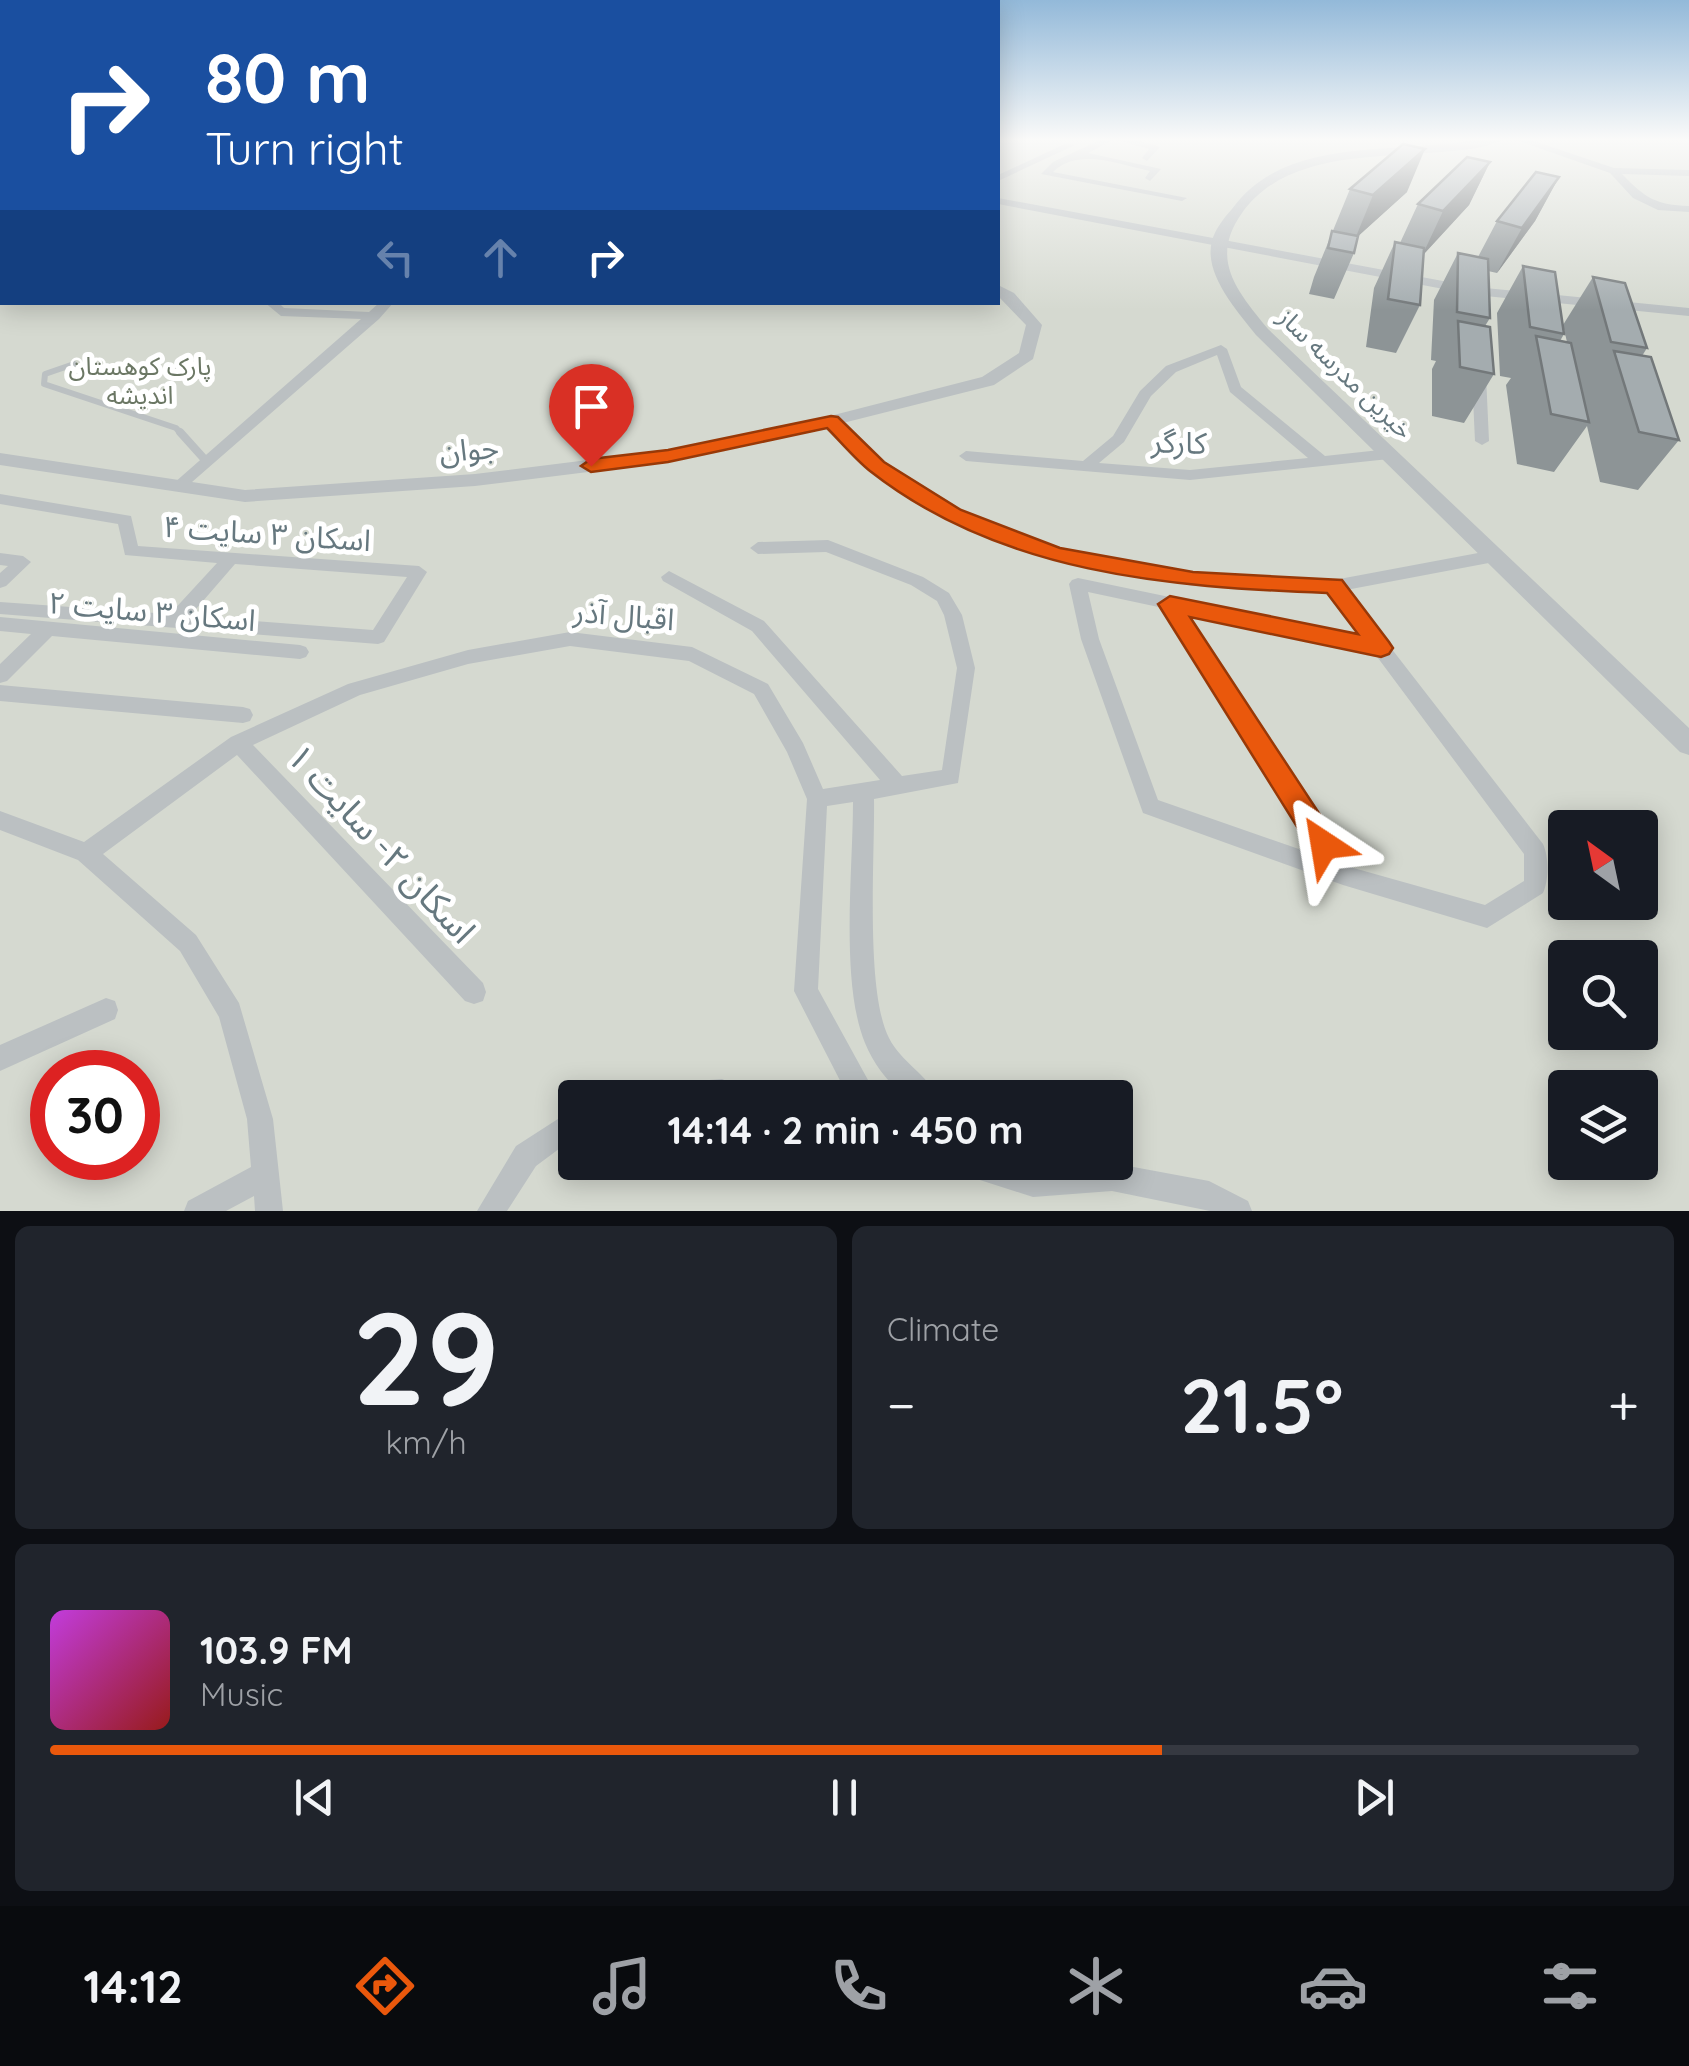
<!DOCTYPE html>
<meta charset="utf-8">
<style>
body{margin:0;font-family:Quicksand,"Noto Sans Arabic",sans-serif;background:#20242c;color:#f1f3f6;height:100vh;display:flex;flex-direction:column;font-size:38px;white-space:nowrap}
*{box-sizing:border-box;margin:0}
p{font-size:32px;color:#9ea1a6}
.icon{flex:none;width:55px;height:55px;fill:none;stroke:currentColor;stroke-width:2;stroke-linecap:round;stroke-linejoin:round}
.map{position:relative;height:1211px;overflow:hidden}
.panel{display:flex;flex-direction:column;gap:15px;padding:15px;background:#0d0f14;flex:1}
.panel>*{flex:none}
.banner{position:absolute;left:0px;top:0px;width:1000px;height:305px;box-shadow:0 5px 25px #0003;background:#1a4fa0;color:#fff;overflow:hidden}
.needle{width:65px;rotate:327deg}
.buttons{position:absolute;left:1548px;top:810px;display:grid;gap:20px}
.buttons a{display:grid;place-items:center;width:110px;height:110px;border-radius:10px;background:#171b24;box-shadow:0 5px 25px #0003;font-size:50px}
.speed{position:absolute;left:30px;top:1050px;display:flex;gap:20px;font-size:50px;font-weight:700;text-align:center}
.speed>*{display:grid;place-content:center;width:130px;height:130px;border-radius:50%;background:#171b24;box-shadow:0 5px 25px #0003;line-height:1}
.speed .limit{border:15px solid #d22;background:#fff;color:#111}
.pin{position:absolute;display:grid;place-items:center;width:85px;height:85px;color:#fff;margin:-102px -42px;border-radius:50% 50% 50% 0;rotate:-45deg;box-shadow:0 0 10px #0007}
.pin .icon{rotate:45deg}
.me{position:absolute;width:110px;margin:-55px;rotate:327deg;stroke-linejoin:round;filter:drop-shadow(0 0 8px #0008)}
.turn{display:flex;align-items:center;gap:35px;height:210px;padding:0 40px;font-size:45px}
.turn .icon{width:130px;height:130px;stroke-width:2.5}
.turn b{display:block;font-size:70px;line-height:85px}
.lanes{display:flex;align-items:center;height:95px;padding:0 40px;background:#0003;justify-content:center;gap:50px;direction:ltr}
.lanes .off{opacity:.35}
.big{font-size:75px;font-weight:700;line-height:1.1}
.panel .widget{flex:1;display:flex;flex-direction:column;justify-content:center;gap:15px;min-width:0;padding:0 35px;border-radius:15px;background:#20242c}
.panel .dial{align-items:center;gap:0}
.dial b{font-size:130px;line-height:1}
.song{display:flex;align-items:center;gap:30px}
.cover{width:120px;height:120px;border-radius:15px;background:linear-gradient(135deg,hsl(290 70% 55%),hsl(0 70% 35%))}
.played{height:10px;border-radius:5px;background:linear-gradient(90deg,#ea580c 70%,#363941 70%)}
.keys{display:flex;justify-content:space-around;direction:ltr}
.heat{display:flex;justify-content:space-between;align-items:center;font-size:55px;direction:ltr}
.panel .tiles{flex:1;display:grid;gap:15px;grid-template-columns:1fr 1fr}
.widget:last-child{grid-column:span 2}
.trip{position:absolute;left:558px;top:1080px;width:575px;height:100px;border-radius:10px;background:#171b24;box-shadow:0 5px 25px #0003;font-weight:700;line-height:100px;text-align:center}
.dock{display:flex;height:160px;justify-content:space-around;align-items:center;background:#090b0e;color:#9ea1a6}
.dock .icon{width:70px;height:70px}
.dock .current{color:#ea580c}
.dock b{font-size:45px;color:#f1f3f6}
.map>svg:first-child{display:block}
.green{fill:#d5d9d0;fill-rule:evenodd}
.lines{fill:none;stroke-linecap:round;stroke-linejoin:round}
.service-far1{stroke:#bbc0c2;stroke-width:6}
.service{stroke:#bbc0c2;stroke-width:8}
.minor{fill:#bbc0c2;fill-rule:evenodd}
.tertiary{fill:#bbc0c2;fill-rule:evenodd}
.wall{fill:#8d9496}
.shaded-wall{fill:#73787a}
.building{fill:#a4acaf;stroke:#73787a;stroke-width:2.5}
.route{fill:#ea580c;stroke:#983908;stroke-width:2.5}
.labels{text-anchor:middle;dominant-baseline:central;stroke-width:10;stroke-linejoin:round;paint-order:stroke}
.far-park-label{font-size:25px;fill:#6b7764;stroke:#fff}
.far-street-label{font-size:25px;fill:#66787f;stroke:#fff}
.street-label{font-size:30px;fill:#66787f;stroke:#fff}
.near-street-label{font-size:35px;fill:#66787f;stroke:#fff}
</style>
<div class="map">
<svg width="1689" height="1211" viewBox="0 0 1689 1211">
<rect width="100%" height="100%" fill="#f4f4f1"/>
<!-- green -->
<path class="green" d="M0,140L2,302H998V140H1689V1211H0ZM1565,828H1640V902H1565ZM1565,958H1640V1032H1565ZM52,1072H138V1158H52ZM1565,1088H1640V1162H1565ZM575,1098H1115V1162H575Z"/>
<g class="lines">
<!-- service-far1 -->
<polyline class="service-far1" points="74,364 45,374 44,384 176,428 182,435"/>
<!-- service -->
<polyline class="service" points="180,432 207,462"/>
<!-- minor -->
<g class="minor">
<path d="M1100,140H1113L1088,153L1161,169L1150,181L1145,178L1150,171C1119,165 1079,147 1053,172L1187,198L1182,201L1041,174L1053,162Z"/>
<polygon points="1117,140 1137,140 1160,147 1147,161 1142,158 1149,149"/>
<path d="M1516,140H1531L1614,168L1689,170V176L1622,174C1645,198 1656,205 1689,206V212L1658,210L1633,198L1610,173Z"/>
<polygon points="1067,143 1075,145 998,181 998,175"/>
<rect x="0" y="187" width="2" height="6"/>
<polygon points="998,198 1475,287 1689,308 1689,316 1475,295 998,204"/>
<polygon points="264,302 278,302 284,308 369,312 380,302 394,302 379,319 184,489 174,489 171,486 174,483 361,319 281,316"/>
<path d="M1221,345L1227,349L1241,387L1325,456L1389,449L1396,454L1389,459L1190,480L966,461L959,456L966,451L1083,461L1113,436L1140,391L1166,366ZM1217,355L1230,392L1308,458L1190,470L1099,463L1124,442L1151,396L1176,372Z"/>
<polygon points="1479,372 1486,376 1489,441 1482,445 1475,441 1472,376"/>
<path d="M831,417L836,418L882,463L960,510L1059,550L1193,574L1334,580L1494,550L1500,552L1502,556L1500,560L1494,562L1346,590L1543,844C1549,857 1549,880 1543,893L1487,928L1343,885L1143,813L1081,639L1069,584L1072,580L1078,578L1363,637L1329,592L1193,586L1050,559L948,518L872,469L826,424V418ZM1088,592L1163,608L1319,856L1158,800L1099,639ZM1184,613L1375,654L1524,854V881L1485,905L1350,867Z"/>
<path d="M0,494L131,516L138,546L419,566L427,572L384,642L378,644L0,614V602L170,614L217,563L125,555L118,524L0,504ZM235,564L407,577L373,630L190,616Z"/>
<path d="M828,540L923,577L949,593L962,615L975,668L958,783L874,799C875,856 865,991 889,1038C901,1062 928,1075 938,1098H905L901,1094C886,1079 873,1063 865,1043C840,982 853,870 853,802L827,806L818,989L868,1080L878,1089L882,1098H849L794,991L807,799L787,752L754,694L689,661L570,646L468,664L360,695L253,745L483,983L486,992L483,1001L474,1004L465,1001L237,755L103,854L196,935L239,1003L273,1119L283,1211H255L254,1196L226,1211H184L188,1201L251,1167L247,1119L219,1017L180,951L78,860L0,830V811L84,842L231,737L348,684L468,650L570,632L692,647L768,684L803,743L823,789L880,780L752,631L663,581L661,577L669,571L764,621L902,776L942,770L957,668L944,615L937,601L911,585L826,552L758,554L750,548L758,542Z"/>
<polygon points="0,553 23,556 31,562 6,586 0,588 0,573 8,566 0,565"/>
<polygon points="0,617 300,645 306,647 309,652 306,657 300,659 52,636 7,681 0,683 0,664 31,634 0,631"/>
<polygon points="0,685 243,707 250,709 253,715 250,721 243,723 0,701"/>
<polygon points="106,998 115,1001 118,1010 115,1019 0,1071 0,1045"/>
<polygon points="722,1079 731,1083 735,1092 733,1098 635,1098 639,1089 648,1085"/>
<polygon points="575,1108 575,1137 536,1166 507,1211 477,1211 516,1146"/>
<polygon points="952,1162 1011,1162 1033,1169 1112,1163 1209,1181 1248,1201 1252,1211 1210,1211 1112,1191 1033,1197 955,1172"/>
</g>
<!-- tertiary -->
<g class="tertiary">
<path d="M1474,140H1502C1485,149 1461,150 1441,152C1374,158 1285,152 1242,213C1209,259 1237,291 1268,329L1689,728V755L1680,752L1256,335C1238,312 1203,274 1212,241C1215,229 1224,218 1232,209C1285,135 1395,155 1474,140Z"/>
<polygon points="998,285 1014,293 1042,325 1033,359 994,385 831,426 668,462 475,486 245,502 0,465 0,453 245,490 475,474 668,450 830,416 982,377 1019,353 1026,325 998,296"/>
</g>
</g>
<!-- wall -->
<g class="wall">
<polygon points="1490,162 1469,205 1424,254 1420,305 1396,353 1366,347 1374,288 1395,242 1400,243 1418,204"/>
<polygon points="1559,177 1535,221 1497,273 1488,271 1490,318 1485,326 1494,374 1464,423 1432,416 1432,369 1436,361 1431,360 1434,300 1458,253 1478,257 1497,221"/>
<polygon points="1350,189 1407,192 1357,237 1354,253 1334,299 1309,294 1314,277"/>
<polygon points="1523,266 1564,334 1560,341 1567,342 1563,325 1593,277 1647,348 1642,356 1679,440 1638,490 1600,482 1587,426 1554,472 1517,464 1506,385 1511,378 1500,376 1497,313"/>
</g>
<!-- shaded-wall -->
<g class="shaded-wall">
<polygon points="1425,149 1407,192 1355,239 1373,195"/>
<polygon points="1490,162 1469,205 1422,256 1443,211"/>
<polygon points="1559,177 1535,221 1497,273 1522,228"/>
</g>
<!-- building -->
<g class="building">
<polygon points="1403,144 1425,149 1373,195 1350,189"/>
<polygon points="1467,157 1490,162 1443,211 1418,204"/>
<polygon points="1536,172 1559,177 1522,228 1497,221"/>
<polygon points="1332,231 1358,236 1354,253 1328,248"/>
<polygon points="1395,242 1424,248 1420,305 1388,299"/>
<polygon points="1458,253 1488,259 1490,318 1457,312"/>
<polygon points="1523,266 1555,272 1564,334 1530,327"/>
<polygon points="1593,277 1625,283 1647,348 1611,342"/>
<polygon points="1458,321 1490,327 1494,374 1460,367"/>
<polygon points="1536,336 1571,343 1589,422 1551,414"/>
<polygon points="1614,351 1651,357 1679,440 1639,432"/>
</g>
<!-- sky -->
<linearGradient id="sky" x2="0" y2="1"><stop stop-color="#93b9d9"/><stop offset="0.45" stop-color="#fafaf9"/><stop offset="1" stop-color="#fafaf9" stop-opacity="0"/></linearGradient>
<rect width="1689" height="310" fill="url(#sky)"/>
<!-- route -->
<path class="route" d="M831,416L838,417L884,462L961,510L1060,548L1193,572L1342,580L1389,642L1393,648L1389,654L1381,657L1190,617L1334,836L1338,845L1334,854L1324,858L1314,854L1158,604L1170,596L1358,634L1327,593C1169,587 1001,574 870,471C855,459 841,442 827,428L668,462L591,472L581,466L591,459L668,450Z"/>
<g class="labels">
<!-- far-park labels -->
<g class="far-park-label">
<text x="140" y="365">پارک کوهستان<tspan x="140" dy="29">اندیشه</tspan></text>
</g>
<!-- far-street labels -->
<g class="far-street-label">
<text transform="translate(1346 373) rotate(44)">خیرین مدرسه ساز</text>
</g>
<!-- street labels -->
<g class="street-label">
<text transform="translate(1179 442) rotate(2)">کارگر</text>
<text transform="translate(469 449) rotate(-5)">جوان</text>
<text transform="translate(267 533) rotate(4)">اسکان ۳ سایت ۴</text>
<text transform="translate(152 611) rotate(5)">اسکان ۳ سایت ۲</text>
<text transform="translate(624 615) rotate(5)">اقبال آذر</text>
</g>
<!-- near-street labels -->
<g class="near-street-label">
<text transform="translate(382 843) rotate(47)">اسکان ۲- سایت ۱</text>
</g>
</g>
</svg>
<div class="buttons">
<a><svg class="needle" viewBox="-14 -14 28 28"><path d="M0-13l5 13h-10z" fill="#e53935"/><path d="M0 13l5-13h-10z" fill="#9ea1a6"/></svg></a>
<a><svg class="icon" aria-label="search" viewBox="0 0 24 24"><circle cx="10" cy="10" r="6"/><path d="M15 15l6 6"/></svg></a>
<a><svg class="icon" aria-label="layers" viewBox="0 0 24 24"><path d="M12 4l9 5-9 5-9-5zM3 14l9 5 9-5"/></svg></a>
</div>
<div class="speed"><div class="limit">30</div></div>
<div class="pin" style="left:591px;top:466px;background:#d93025"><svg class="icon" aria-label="arrive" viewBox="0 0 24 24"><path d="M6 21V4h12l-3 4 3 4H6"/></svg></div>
<svg class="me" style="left:1324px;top:845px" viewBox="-20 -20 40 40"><path d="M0-17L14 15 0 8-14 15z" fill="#ea580c" stroke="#fff" stroke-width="4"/></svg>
<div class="trip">14:14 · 2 min · 450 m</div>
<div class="banner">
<div class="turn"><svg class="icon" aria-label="right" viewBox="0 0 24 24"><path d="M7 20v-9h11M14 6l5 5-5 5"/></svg><div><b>80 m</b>Turn right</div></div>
<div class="lanes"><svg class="icon off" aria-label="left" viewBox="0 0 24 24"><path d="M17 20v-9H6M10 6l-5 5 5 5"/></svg><svg class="icon off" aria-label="ahead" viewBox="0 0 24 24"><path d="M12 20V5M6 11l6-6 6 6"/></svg><svg class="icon" aria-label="right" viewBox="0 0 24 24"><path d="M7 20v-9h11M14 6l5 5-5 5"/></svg></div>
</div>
</div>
<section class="panel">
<div class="tiles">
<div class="widget dial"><b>29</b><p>km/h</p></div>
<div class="widget"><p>Climate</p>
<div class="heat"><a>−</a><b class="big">21.5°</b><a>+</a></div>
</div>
<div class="widget">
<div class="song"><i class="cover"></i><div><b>103.9 FM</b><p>Music</p></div></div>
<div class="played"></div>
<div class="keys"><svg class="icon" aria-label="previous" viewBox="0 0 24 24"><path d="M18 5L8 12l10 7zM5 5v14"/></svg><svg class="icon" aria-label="pause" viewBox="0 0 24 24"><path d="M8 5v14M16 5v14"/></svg><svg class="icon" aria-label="next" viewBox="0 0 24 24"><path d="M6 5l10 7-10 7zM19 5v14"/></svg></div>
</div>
</div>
</section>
<nav class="dock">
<b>14:12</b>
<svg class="icon current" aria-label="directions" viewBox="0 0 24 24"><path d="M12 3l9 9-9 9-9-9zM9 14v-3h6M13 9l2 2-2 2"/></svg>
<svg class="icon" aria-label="music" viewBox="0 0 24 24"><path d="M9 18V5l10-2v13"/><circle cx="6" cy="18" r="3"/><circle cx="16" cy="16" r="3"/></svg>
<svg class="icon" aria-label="phone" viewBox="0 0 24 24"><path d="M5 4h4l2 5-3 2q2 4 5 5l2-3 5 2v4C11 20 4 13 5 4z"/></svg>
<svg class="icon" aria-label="climate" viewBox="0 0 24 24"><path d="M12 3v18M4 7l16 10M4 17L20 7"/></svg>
<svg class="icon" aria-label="car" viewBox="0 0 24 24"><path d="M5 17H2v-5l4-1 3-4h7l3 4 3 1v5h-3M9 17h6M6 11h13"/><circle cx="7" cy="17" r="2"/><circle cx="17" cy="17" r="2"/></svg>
<svg class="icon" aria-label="filters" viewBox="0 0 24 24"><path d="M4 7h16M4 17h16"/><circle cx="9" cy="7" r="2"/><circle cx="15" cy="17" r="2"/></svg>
</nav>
